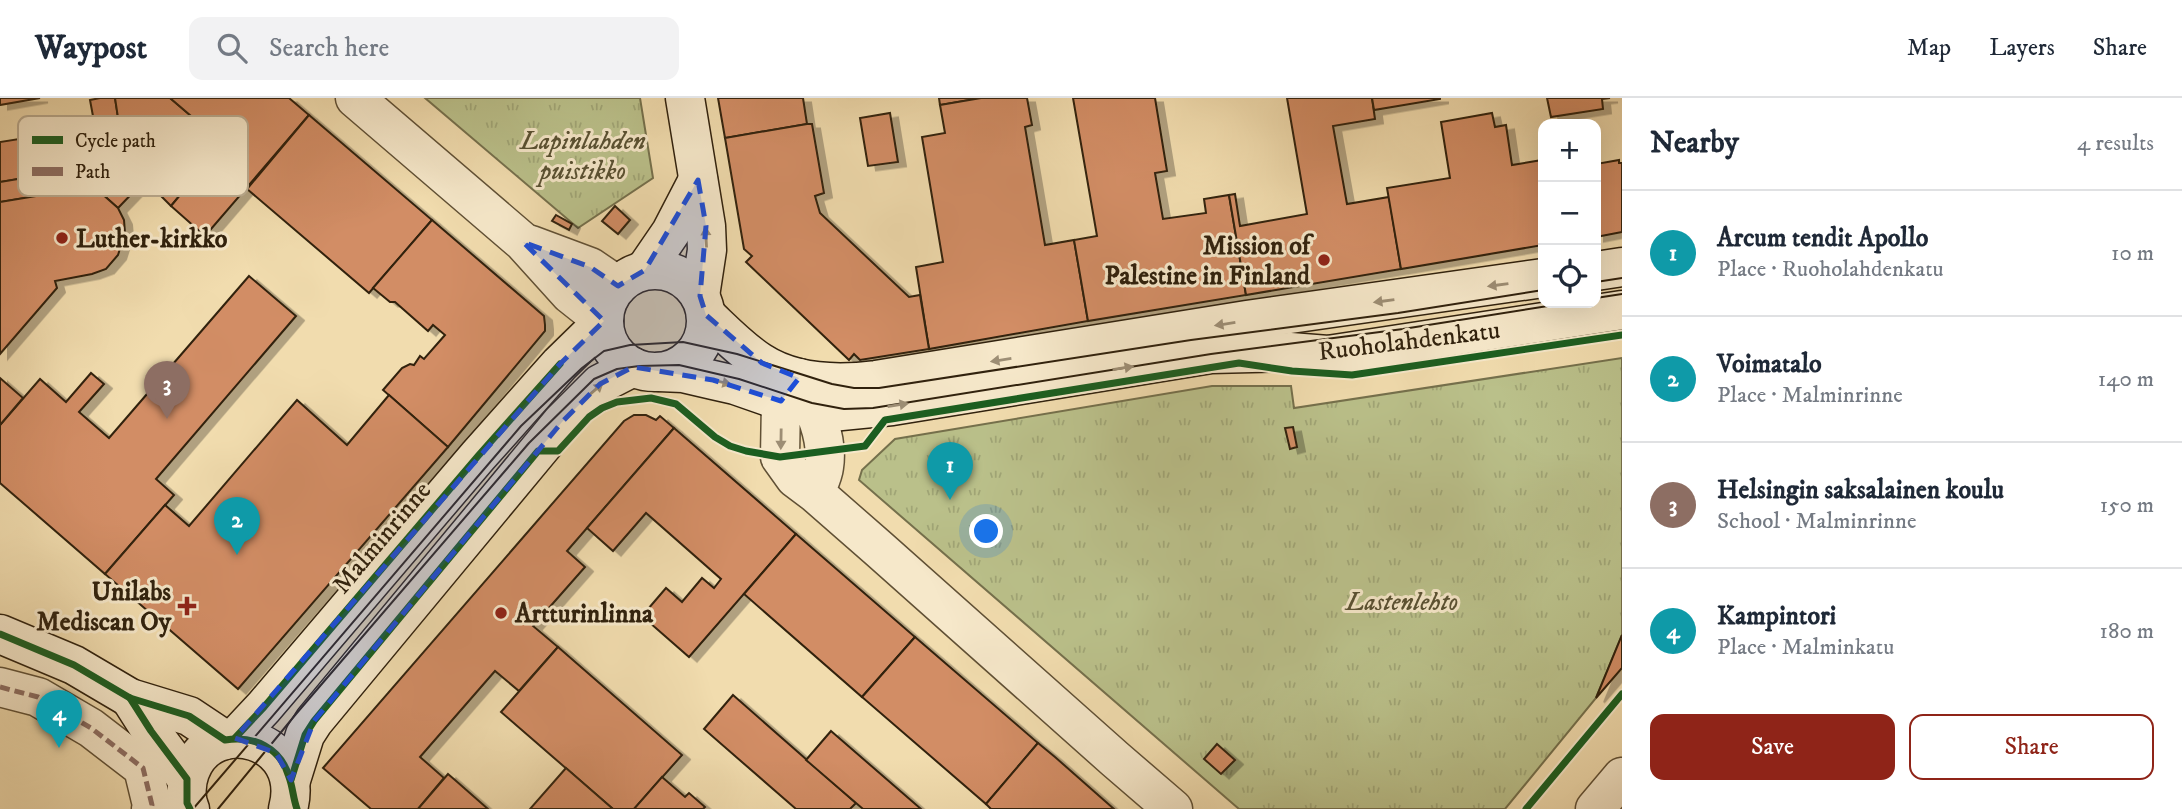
<!DOCTYPE html>
<html lang="en">
<head>
<meta charset="utf-8">
<style>
	body { margin:0; font-family:"IM FELL DW Pica",serif; background:#f2f2f3; color:#1f2937 }
	.controls { position:absolute; right:21px; top:21px; display:grid; overflow:hidden; border-radius:14px; box-shadow:0 7px 28px #0002 }
	.controls button { width:63px; height:63px; display:grid; place-items:center; padding:0; border:0; border-bottom:2px solid #e0e1e3; background:#fff; color:#1f2937; font:35px sans-serif }
	.you { position:absolute; left:987px; top:434px; width:24px; height:24px; margin:-18px; border:5px solid #fff; border-radius:50%; background:#1a73e8; box-shadow:0 0 0 10px #1a73e833 }
	.badge { display:grid; place-items:center; width:46px; height:46px; border-radius:50%; background:#8f2418; color:#fff; font-size:23px; font-weight:700 }
	.pin { position:absolute; translate:-50% -58px; filter:drop-shadow(0 2px 4px #0008) }
	.pin::after { content:''; position:absolute; top:37px; width:24px; height:21px; background:inherit; clip-path:polygon(0 0,100% 0,50% 100%) }
	.list { margin:0; padding:0; list-style:none }
	h2 { display:flex; justify-content:space-between; align-items:center; height:91px; margin:0; padding:0 28px; font-size:30px }
	h2 small { font-size:23px; font-weight:400; color:#747a83 }
	.list li { display:grid; grid-template-columns:46px 1fr auto; gap:21px; align-items:center; box-sizing:border-box; height:126px; padding:0 28px; border-top:2px solid #e0e1e3 }
	.list b { display:block; font-size:26px; white-space:nowrap }
	.list p { margin:0; font-size:23px; white-space:nowrap; color:#747a83 }
	.list em { font-size:23px; font-style:normal; color:#747a83 }
	.actions { display:flex; gap:14px; padding:21px 28px }
	.actions a { flex:1; padding:16px 0; border:2px solid #8f2418; border-radius:14px; text-align:center; font-size:24px; color:#8f2418 }
	.actions .main { background:#8f2418; color:#fff }
	.icon { flex:none; width:38px; height:38px; fill:none; stroke:currentColor; stroke-width:2; stroke-linecap:round; stroke-linejoin:round }
	.map { position:relative; flex:none; width:1622px; height:711px; overflow:hidden }
	header { display:flex; align-items:center; gap:42px; box-sizing:border-box; height:98px; padding:0 35px; background:#fff; border-bottom:2px solid #e0e1e3 }
	header strong { font-size:33px }
	nav { display:flex; gap:38px; margin-inline-start:auto; font-size:24px }
	.search { width:490px; height:63px; background:#f2f2f3; display:flex; align-items:center; gap:18px; box-sizing:border-box; padding:0 24px; border-radius:14px; color:#747a83; font-size:26px }
	main { display:flex }
	aside { flex:1; background:#fff }
	.map>svg:first-child { display:block }
	.park { fill:url(#park-tufts); stroke:#75704c; stroke-width:2 }
	.building { fill:#d28d65; stroke:#30210d; stroke-width:2; filter:url(#shadow) }
	.lines { fill:none; stroke-linecap:round; stroke-linejoin:round }
	.street-casing { stroke:#605035; stroke-width:41 }
	.secondary-casing { stroke:#30210d; stroke-width:41 }
	.street { stroke:#f6e8ca; stroke-width:38 }
	.secondary { stroke:#f6e8ca; stroke-width:38 }
	.tram { stroke:#30210d; stroke-width:2 }
	.quiet { stroke:#8d6e63; stroke-width:5; stroke-dasharray:10 5; stroke-linecap:butt }
	.cycleway-casing { stroke:#f6e8ca; stroke-width:11 }
	.cycleway { stroke:#1b5e20; stroke-width:7 }
	.oneway { fill:#9d8e75 }
	.marked { fill:#1d4ed8; fill-opacity:0.2; stroke:#1d4ed8; stroke-width:5; stroke-dasharray:14 9; stroke-linejoin:round }
	.poi-dot { fill:#8f2418; stroke:#f6e8ca; stroke-width:2.5 }
	.labels { text-anchor:middle; stroke-width:6; stroke-linejoin:round; paint-order:stroke }
	.park-label { font-size:26px; font-style:italic; fill:#595132; stroke:#f6e8ca }
	.poi-label { font-size:26px; font-weight:bold; fill:#30210d; stroke:#f6e8ca; text-anchor:start }
	.street-label { font-size:26px; fill:#30210d; stroke:#f6e8ca }
	.key { fill:#f6e8ca; stroke:#bbac91; stroke-width:2 }
	.key-label { font-size:19px; fill:#30210d }
</style>
</head>
<body>
<header>
<strong>Waypost</strong>
<div class="search"><svg class="icon" aria-label="search" viewBox="0 0 24 24"><circle cx="10" cy="10" r="6"/><path d="M15 15l6 6"/></svg>Search here</div>
<nav><a>Map</a><a>Layers</a><a>Share</a></nav>
</header>
<main>
<div class="map">
<svg width="1622" height="711" viewBox="0 0 1622 711">
	<defs>
		<pattern id="park-tufts" width="24" height="20" patternUnits="userSpaceOnUse" patternTransform="scale(1.75)"><rect width="24" height="20" fill="#bac08a"/><path d="M3 7l-1-3M5 7V3M7 7l1-3M15 17l-1-3M17 17v-4M19 17l1-3" fill="none" stroke="#a0a576"/></pattern>
		<filter id="shadow"><feDropShadow dx="8" dy="4.5" stdDeviation="0" flood-color="#0004"/></filter>
	</defs>
	<rect width="100%" height="100%" fill="#f1dcae"/>
	<filter id="stains"><feTurbulence type="fractalNoise" baseFrequency=".00286" numOctaves="4"/><feColorMatrix values="0 0 0 0 .2 0 0 0 0 .09 0 0 0 0 .02 0 0 0 .5 -.17"/></filter>
	<radialGradient id="worn" r=".72"><stop offset=".6" stop-color="#630" stop-opacity="0"/><stop offset="1" stop-color="#630" stop-opacity=".3"/></radialGradient>
	<g class="park">
		<path d="M425,0H640L653,80L578,130Z"/>
		<path d="M1622,260V537L1596,600L1505,711H1239L859,382L862,372L895,341L1212,288H1291L1294,310Z"/>
	</g>
	<g class="building">
		<path d="M0,0H40L0,7Z"/>
		<path d="M100,0H115L125,63L0,84V44L95,29L90,2Z"/>
		<path d="M115,0H170L218,41L222,58L196,89L190,85L171,108L145,82L163,64L165,60L163,51L156,48L123,53Z"/>
		<path d="M170,0H289L309,17L205,138L171,108L190,85L196,89L222,58L218,41Z"/>
		<path d="M718,0H803L807,26L725,40Z"/>
		<path d="M939,0H981L940,7Z"/>
		<path d="M981,0H1027L1032,27L1025,29L1045,147L1074,142L1088,223L929,251L916,169L943,164L922,39L945,35L940,7Z"/>
		<path d="M1073,0H1155L1167,73L1155,75L1163,121L1206,115L1204,101L1229,97L1246,197L1088,223L1074,142L1097,138Z"/>
		<path d="M1287,0H1372L1375,21L1333,28L1347,106L1389,99L1401,171L1246,197L1229,97L1235,96L1240,128L1307,116Z"/>
		<path d="M1372,0H1440V1L1374,12Z"/>
		<path d="M1547,0H1610L1602,1L1603,11L1551,19Z"/>
		<path d="M890,15L898,64L868,68L860,20Z"/>
		<path d="M1492,15L1495,29L1506,27L1512,67L1542,62L1543,147L1401,171L1387,90L1450,80L1441,24Z"/>
		<path d="M309,17L432,122L369,195L247,91Z"/>
		<path d="M807,26H812L824,95L815,98L820,115L909,199L920,197L929,251L860,262L854,256L849,262L746,164L752,158L744,151L725,40Z"/>
		<path d="M1619,62V65H1622V134L1596,139V66Z"/>
		<path d="M125,63L145,82L118,110L101,95L78,91L0,104V84Z"/>
		<path d="M78,91L101,95L118,110L124,122L125,135L118,157L106,171L92,176L55,183L57,190L0,256V104Z"/>
		<path d="M615,108L630,122L618,136L602,123Z"/>
		<path d="M556,117L572,126L569,132L552,123Z"/>
		<path d="M432,122L544,218L545,227V233L448,349L383,292L402,270L410,266L414,267L420,258L424,261L445,237L433,227L428,233L395,204H390L373,190Z"/>
		<path d="M249,178L296,218L156,381L174,397L105,476L0,385V327L40,281L66,304L91,275L104,286L79,314L109,340Z"/>
		<path d="M0,280L23,300L0,327Z"/>
		<path d="M389,297L448,349L238,591L105,476L165,407L189,428L297,302L347,347Z"/>
		<path d="M634,317H646L656,322L660,318L674,330L567,453L585,469L533,528L558,549L519,593L495,573L420,659L444,680L418,711H371L323,670L624,323Z"/>
		<path d="M1293,329L1297,349L1290,351L1285,330Z"/>
		<path d="M674,330L796,436L689,559L642,518L666,490L682,504L702,480L714,490L721,481L646,415L613,453L587,430Z"/>
		<path d="M796,436L915,539L862,599L744,496Z"/>
		<path d="M1622,537V570L1596,600Z"/>
		<path d="M915,539L1038,645L986,706L862,599Z"/>
		<path d="M558,549L682,657L634,711H613L501,614Z"/>
		<path d="M733,597L856,705L850,711H796L704,631Z"/>
		<path d="M831,633L921,711H863L856,705L806,662Z"/>
		<path d="M1038,645L1055,659L1114,711H991L986,706Z"/>
		<path d="M1217,646L1235,662L1221,676L1204,661Z"/>
		<path d="M566,670L613,711H530Z"/>
		<path d="M448,676L455,682L488,711H418Z"/>
		<path d="M662,679L685,699L689,695L705,709L703,711H634Z"/>
	</g>
	<g class="lines">
		<defs>
			<g id="street">
				<path d="M355,0L523,144L570,196L604,223"/>
				<path d="M531,147L590,169L618,188"/>
				<path d="M815,395C818,387 823,378 824,369C829,338 812,306 799,280L784,296L781,303L780,359L795,380L815,395L879,451L1115,661L1173,711"/>
				<path d="M0,589L38,599L91,630L143,670L152,707L151,711"/>
				<path d="M1595,711L1622,679"/>
			</g>
			<g id="secondary">
				<path d="M685,0L706,128L707,152L700,198"/>
				<path d="M645,172L671,134L698,82"/>
				<circle cx="655" cy="223" r="51"/>
				<path d="M1596,173L1622,169"/>
				<path d="M706,217C723,233 740,251 760,264C794,286 837,287 876,282L1247,222L1543,180"/>
				<path d="M659,274L683,275L713,282L735,287L781,303L831,314L892,308L1211,256L1290,254L1328,257L1622,212"/>
				<path d="M0,536L74,567L130,600L189,618L225,642"/>
				<path d="M130,600L151,633L187,681"/>
				<path d="M235,640L264,609L478,358L560,266L604,223"/>
				<path d="M291,682L305,637L314,623L562,324L600,286L633,269"/>
				<path d="M190,711C185,700 186,685 190,674C212,614 307,640 288,711"/>
			</g>
		</defs>
		<use href="#street" class="street-casing"/>
		<use href="#secondary" class="secondary-casing"/>
		<use href="#street" class="street"/>
		<use href="#secondary" class="secondary"/>
		<g class="tram">
			<path d="M1596,184L1622,180"/>
			<path d="M1596,200L1622,196"/>
			<path d="M193,711L521,328L582,270L604,253L630,247L683,244L737,256L832,286L854,290H879L1191,242L1398,215L1543,192"/>
			<path d="M218,711L296,616L529,345L594,281L617,271L639,268L679,267L739,281L812,305L844,311L873,310L1211,256L1403,231L1567,205"/>
		</g>
		<path class="quiet" d="M0,589L38,599L91,630L143,670L152,707L151,711"/>
		<defs>
			<g id="cycleway">
				<path d="M0,536L74,567L130,600L189,618L225,642C254,637 281,650 289,679C293,690 293,700 297,711"/>
				<path d="M130,600L151,633L187,681V705L190,711"/>
				<path d="M235,640L264,609L478,358L560,266"/>
				<path d="M291,682L305,637L314,623L538,353H558L589,319L602,310L617,304L651,300L676,306L715,339L730,348L746,353L780,359L865,348L885,322L1239,265L1292,273L1352,277L1622,237"/>
				<path d="M1526,711L1622,596"/>
			</g>
		</defs>
		<use href="#cycleway" class="cycleway-casing"/>
		<use href="#cycleway" class="cycleway"/>
	</g>
	<defs><path id="oneway-solid" d="M-6-.8H1V-3.2L6.5 0L1 3.2V.8H-6Z" transform="scale(1.75)"/></defs>
	<g class="oneway">
		<use href="#oneway-solid" transform="translate(706 139) rotate(-93)"/>
		<use href="#oneway-solid" transform="translate(1498 187) rotate(172)"/>
		<use href="#oneway-solid" transform="translate(1384 203) rotate(172)"/>
		<use href="#oneway-solid" transform="translate(1225 226) rotate(171)"/>
		<use href="#oneway-solid" transform="translate(1001 262) rotate(171)"/>
		<use href="#oneway-solid" transform="translate(1123 270) rotate(-9)"/>
		<use href="#oneway-solid" transform="translate(721 284) rotate(13)"/>
		<use href="#oneway-solid" transform="translate(595 292) rotate(-41)"/>
		<use href="#oneway-solid" transform="translate(898 307) rotate(-9)"/>
		<use href="#oneway-solid" transform="translate(781 341) rotate(91)"/>
	</g>
	<path class="marked" d="M698,82L706,128L700,198L706,217L762,265L799,280L781,303L713,282L633,269L600,286L562,324L314,623L291,682L276,655L235,640L560,266L604,223L523,144L590,169L618,188L645,172Z"/>
	<g class="poi-dot">
		<circle cx="62" cy="140" r="7"/>
		<circle cx="1324" cy="162" r="7"/>
		<path d="M183.5 497.5h7v7h7v7h-7v7h-7v-7h-7v-7h7z"/>
		<circle cx="501" cy="515" r="7"/>
	</g>
	<g class="labels">
		<g class="park-label">
			<text x="583" y="51">Lapinlahden<tspan x="583" dy="30">puistikko</tspan></text>
			<text x="1402" y="512">Lastenlehto</text>
		</g>
		<g class="poi-label">
			<text x="76" y="149">Luther-kirkko</text>
			<text x="1310" y="156" text-anchor="end">Mission of<tspan x="1310" dy="30">Palestine in Finland</tspan></text>
			<text x="171" y="502" text-anchor="end">Unilabs<tspan x="171" dy="30">Mediscan Oy</tspan></text>
			<text x="515" y="524">Artturinlinna</text>
		</g>
		<g class="street-label">
			<text transform="translate(1409 242) rotate(-7)" y="9">Ruoholahdenkatu</text>
			<text transform="translate(381 439) rotate(-50)" y="9">Malminrinne</text>
		</g>
	</g>
	<rect x="18" y="18" width="230" height="80" rx="10" class="key"/>
	<rect x="32" y="38" width="31" height="8" fill="#1b5e20"/>
	<rect x="32" y="69" width="31" height="9" fill="#8d6e63"/>
	<g class="key-label">
		<text x="75" y="49">Cycle path</text>
		<text x="75" y="80">Path</text>
	</g>
	<rect width="100%" height="100%" filter="url(#stains)"/>
	<rect width="100%" height="100%" fill="url(#worn)"/>
</svg>
<div class="controls">
<button>+</button>
<button>−</button>
<button><svg class="icon" aria-label="locate" viewBox="0 0 24 24"><circle cx="12" cy="12" r="6"/><path d="M12 2v4M12 18v4M2 12h4M18 12h4"/></svg></button>
</div>
<div class="you"></div>
<div class="pin badge" style="left:950px;top:402px;background:#0f9aa8">1</div>
<div class="pin badge" style="left:237px;top:457px;background:#0f9aa8">2</div>
<div class="pin badge" style="left:167px;top:321px;background:#8d6e63">3</div>
<div class="pin badge" style="left:59px;top:650px;background:#0f9aa8">4</div>
</div>
<aside>
<h2>Nearby<small>4 results</small></h2>
<ul class="list">
<li><span class="badge" style="background:#0f9aa8">1</span><div><b>Arcum tendit Apollo</b><p>Place · Ruoholahdenkatu</p></div><em>10 m</em></li>
<li><span class="badge" style="background:#0f9aa8">2</span><div><b>Voimatalo</b><p>Place · Malminrinne</p></div><em>140 m</em></li>
<li><span class="badge" style="background:#8d6e63">3</span><div><b>Helsingin saksalainen koulu</b><p>School · Malminrinne</p></div><em>150 m</em></li>
<li><span class="badge" style="background:#0f9aa8">4</span><div><b>Kampintori</b><p>Place · Malminkatu</p></div><em>180 m</em></li>
</ul>
<div class="actions"><a class="main">Save</a><a>Share</a></div>
</aside>
</main>
</body>
</html>
